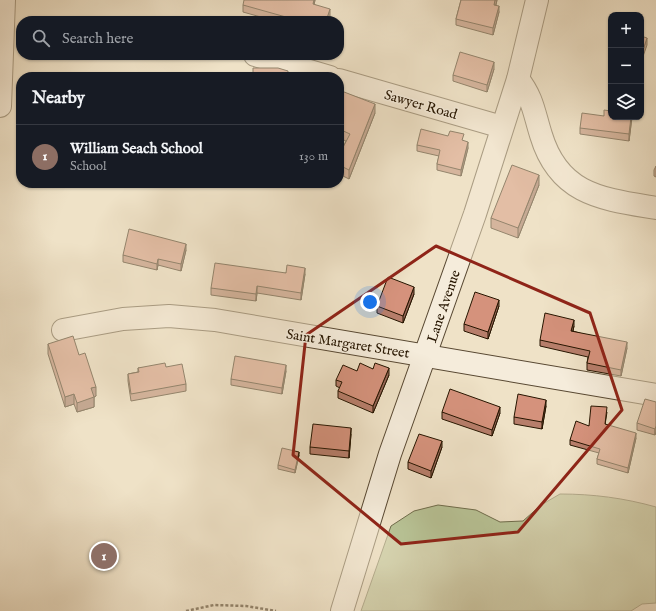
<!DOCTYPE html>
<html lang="en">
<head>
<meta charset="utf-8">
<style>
	body { margin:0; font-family:"IM FELL English",serif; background:#242831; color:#f1f3f6 }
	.controls { position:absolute; right:12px; top:12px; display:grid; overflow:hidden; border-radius:8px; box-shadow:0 1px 3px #0004 }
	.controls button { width:36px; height:36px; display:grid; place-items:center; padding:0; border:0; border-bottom:1px solid #363941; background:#171b24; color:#f1f3f6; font:20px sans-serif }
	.you { position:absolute; left:370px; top:302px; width:14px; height:14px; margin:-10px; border:3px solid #fff; border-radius:50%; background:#1a73e8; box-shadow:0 0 0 6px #1a73e833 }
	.badge { display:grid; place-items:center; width:26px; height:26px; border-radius:50%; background:#db2777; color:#fff; font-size:13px; font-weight:700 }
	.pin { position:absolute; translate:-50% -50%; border:2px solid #fff; box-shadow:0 1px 4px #0006 }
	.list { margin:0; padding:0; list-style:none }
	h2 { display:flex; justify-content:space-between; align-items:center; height:52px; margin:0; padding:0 16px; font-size:17px }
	h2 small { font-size:13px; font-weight:400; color:#9ea1a6 }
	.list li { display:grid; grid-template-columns:26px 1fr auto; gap:12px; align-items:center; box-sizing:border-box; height:64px; padding:0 16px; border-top:1px solid #363941 }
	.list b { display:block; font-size:15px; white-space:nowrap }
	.list p { margin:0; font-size:13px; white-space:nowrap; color:#9ea1a6 }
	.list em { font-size:13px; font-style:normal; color:#9ea1a6 }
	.icon { flex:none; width:22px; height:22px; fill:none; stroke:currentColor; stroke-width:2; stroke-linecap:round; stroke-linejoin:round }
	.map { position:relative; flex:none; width:656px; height:611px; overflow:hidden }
	.search { position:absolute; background:#171b24; box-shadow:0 1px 3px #0004; left:16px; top:16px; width:328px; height:44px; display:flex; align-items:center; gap:10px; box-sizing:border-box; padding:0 14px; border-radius:16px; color:#9ea1a6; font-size:15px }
	.panel { position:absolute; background:#171b24; box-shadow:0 1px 3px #0004; left:16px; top:72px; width:328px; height:116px; border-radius:16px }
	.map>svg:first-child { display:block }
	.green { fill:#b8c396; stroke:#6f6c4b }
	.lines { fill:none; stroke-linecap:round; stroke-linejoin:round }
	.minor-casing { stroke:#584832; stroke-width:24 }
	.path { stroke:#261500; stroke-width:2.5; stroke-dasharray:3 2; stroke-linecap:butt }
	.minor { stroke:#f5ecdb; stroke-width:22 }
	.wall { fill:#b77e6b; stroke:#261500 }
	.shaded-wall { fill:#956657; stroke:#261500 }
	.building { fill:#d5927c; stroke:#261500 }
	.marked { fill:none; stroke:#8f2418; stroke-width:3; stroke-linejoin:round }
	.labels { text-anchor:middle; stroke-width:3; stroke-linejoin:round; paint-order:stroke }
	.street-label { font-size:14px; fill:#261500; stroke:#f5ecdb }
</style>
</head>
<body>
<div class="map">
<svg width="656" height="611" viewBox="0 0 656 611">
	<rect width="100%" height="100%" fill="#efe2c7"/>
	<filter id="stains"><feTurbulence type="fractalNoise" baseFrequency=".005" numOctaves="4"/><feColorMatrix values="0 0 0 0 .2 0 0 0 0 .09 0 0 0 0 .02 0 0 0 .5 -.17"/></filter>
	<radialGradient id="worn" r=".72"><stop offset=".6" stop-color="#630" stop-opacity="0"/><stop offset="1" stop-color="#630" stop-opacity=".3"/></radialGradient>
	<path class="green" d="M560,494C593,494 624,498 656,507V603L642,604L631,611H361L391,526L414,511L438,505L476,510L500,522L523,521L541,505Z"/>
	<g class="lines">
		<defs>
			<g id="minor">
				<path d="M255,55L330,77"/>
				<path d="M518,79C533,98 534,113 541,135C559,195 602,199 656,208"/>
				<path d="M339,80L502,127"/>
				<path d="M0,106L4,0"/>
				<path d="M63,330L123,319L169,316L215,320L656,395"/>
				<path d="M342,611L390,454L475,214L518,79L537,0"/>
			</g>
		</defs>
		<use href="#minor" class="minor-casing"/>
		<path class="path" d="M186,611L214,605L246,606L276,611"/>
		<use href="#minor" class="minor"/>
	</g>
	<g class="wall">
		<path d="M315,0L314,4L330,16L329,21H275L243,12V5Z"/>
		<path d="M461,0H497L496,5L499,12L493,35L456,25V19Z"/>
		<path d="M494,69L487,92L453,81V75Z"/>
		<path d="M339,90L375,113L349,179L339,174V155L346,141L339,138Z"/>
		<path d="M604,116L611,117H632L629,141L580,134V128Z"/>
		<path d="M464,141L468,148L461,176L437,170V164L439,156L417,151V145Z"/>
		<path d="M656,166V177L654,176V170Z"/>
		<path d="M539,185L518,238L491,228V218Z"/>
		<path d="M186,250L181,271L158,265L157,270L123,262V255Z"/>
		<path d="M286,273L305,274L301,300L257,293L256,301L211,295V288Z"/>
		<path d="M414,294L403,323L377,313V306Z"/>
		<path d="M499,306L488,339L464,331V324Z"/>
		<path d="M574,326L573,331L627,348L621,376L587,370V363L588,357L540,346V340Z"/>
		<path d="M48,344L79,355L96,396L94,397V407L77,412L74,404L65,407L48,354Z"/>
		<path d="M166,367L186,384V391L131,401L128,381V374L138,372V368Z"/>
		<path d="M373,369L389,375L373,413L338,398V391L340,388L336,386V380L357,371Z"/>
		<path d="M286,371L282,394L231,385V379Z"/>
		<path d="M656,402L655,435L637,430V423Z"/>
		<path d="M546,406L542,429L514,424V417Z"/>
		<path d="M442,412L500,413L492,436L442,419Z"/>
		<path d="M607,412L605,425L636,438L628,473L597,464V459L599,453L570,445V440Z"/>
		<path d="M351,434L349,458L310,454V447Z"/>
		<path d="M442,447L431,478L408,469V462Z"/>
		<path d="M299,455L295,473L278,469V465Z"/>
	</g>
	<g class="shaded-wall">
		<path d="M314,0H315L313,10V4Z"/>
		<path d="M495,0H497L494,11V5Z"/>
		<path d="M499,6V12L493,35V28Z"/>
		<path d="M330,9V16L329,21H326Z"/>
		<path d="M647,38V45L641,62V56Z"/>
		<path d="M494,62V69L487,92V85Z"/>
		<path d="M375,104V113L349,179V170Z"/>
		<path d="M631,117H632L629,141V134Z"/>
		<path d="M468,142V148L461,176V170Z"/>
		<path d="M539,175V185L518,238V228Z"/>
		<path d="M186,244V250L181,271V264Z"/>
		<path d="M158,259V265L157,270V264Z"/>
		<path d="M305,268V274L301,300V293Z"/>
		<path d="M257,286V293L256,301V294Z"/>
		<path d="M414,287V294L403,323V316Z"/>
		<path d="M499,300V306L488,339V332Z"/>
		<path d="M574,320V326L571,338V331Z"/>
		<path d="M627,342V348L621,376V370Z"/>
		<path d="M286,365V371L282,394V388Z"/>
		<path d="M389,368V375L373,413V406Z"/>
		<path d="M96,387V396L94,397V407L77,412V403L91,388Z"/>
		<path d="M74,394V404L65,407V397Z"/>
		<path d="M546,400V406L542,429V422Z"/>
		<path d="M500,407V413L492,436V430Z"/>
		<path d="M656,426V432L655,435V429Z"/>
		<path d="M351,428V434L349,458V451Z"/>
		<path d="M636,433V438L628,473V468Z"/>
		<path d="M442,441V447L431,478V471Z"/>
		<path d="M299,452V455L295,473V470Z"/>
	</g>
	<g class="building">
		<path d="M244,0H314L313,4L330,9L326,21H292L293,19L243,5Z"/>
		<path d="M461,0H495L494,5L499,6L493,28L456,19Z"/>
		<path d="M641,36L647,38L641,56Z"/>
		<path d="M460,52L494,62L487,85L453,75Z"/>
		<path d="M253,68H278L288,71V77H253Z"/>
		<path d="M339,90L375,104L349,170L339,165V155L350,134L339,129L341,123L339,122Z"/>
		<path d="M604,110L611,111V117H631L629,134L580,128L582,113L604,116Z"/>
		<path d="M421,129L448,136L450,131L464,134L462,140L468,142L461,170L437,164L440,150L417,145Z"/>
		<path d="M512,165L539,175L518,228L491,218Z"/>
		<path d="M129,229L186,244L181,264L158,259L157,264L123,255Z"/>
		<path d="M215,263L286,273L287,265L305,268L301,293L257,286L256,294L211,288Z"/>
		<path d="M388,277L414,287L403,316L377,306Z"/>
		<path d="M475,292L499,300L488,332L464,324Z"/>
		<path d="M545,313L574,320L571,331L627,342L621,370L587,363L590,351L540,340Z"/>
		<path d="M73,336L79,355L85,353L96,387L91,388L94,397L77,403L74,394L65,397L48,344Z"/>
		<path d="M235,356L286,365L282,388L231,379Z"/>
		<path d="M165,363L166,367L182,364L186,384L131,394L128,374L139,372L138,368Z"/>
		<path d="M360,363L373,369L375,363L389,368L373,406L338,391L342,382L336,380L343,365L357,371Z"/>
		<path d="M450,389L500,407L492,430L442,412Z"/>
		<path d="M518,394L546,400L542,422L514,417Z"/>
		<path d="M645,399L656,402V426L655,429L637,423Z"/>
		<path d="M591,406L607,407L605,424L636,433L628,468L597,459L600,449L570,440L576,421L589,426Z"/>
		<path d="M313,424L351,428L349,451L310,447Z"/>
		<path d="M419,434L442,441L431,471L408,462Z"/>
		<path d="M282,448L299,452L295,470L278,465Z"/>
	</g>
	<path d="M0 0H656V611H0ZM436,246L590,313L622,410L518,532L401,544L293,455L306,335Z" fill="#efe2c7" fill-opacity=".55" fill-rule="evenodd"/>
	<path class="marked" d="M436,246L590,313L622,410L518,532L401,544L293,455L306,335Z"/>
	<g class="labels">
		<g class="street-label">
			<text transform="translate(421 104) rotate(16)" y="5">Sawyer Road</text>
			<text transform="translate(443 306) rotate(-71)" y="5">Lane Avenue</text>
			<text transform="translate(348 343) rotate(9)" y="5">Saint Margaret Street</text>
		</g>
	</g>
	<rect width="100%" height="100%" filter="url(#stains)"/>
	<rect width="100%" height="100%" fill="url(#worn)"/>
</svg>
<div class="controls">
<button>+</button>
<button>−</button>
<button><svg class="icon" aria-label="layers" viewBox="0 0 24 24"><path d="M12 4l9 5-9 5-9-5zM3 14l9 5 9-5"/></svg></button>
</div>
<div class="you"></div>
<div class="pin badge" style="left:104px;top:556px;background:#8d6e63">1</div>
<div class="search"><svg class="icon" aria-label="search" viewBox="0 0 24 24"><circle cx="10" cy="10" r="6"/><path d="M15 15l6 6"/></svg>Search here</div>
<section class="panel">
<h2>Nearby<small></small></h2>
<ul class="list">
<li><span class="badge" style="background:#8d6e63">1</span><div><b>William Seach School</b><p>School</p></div><em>130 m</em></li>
</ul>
</section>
</div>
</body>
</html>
